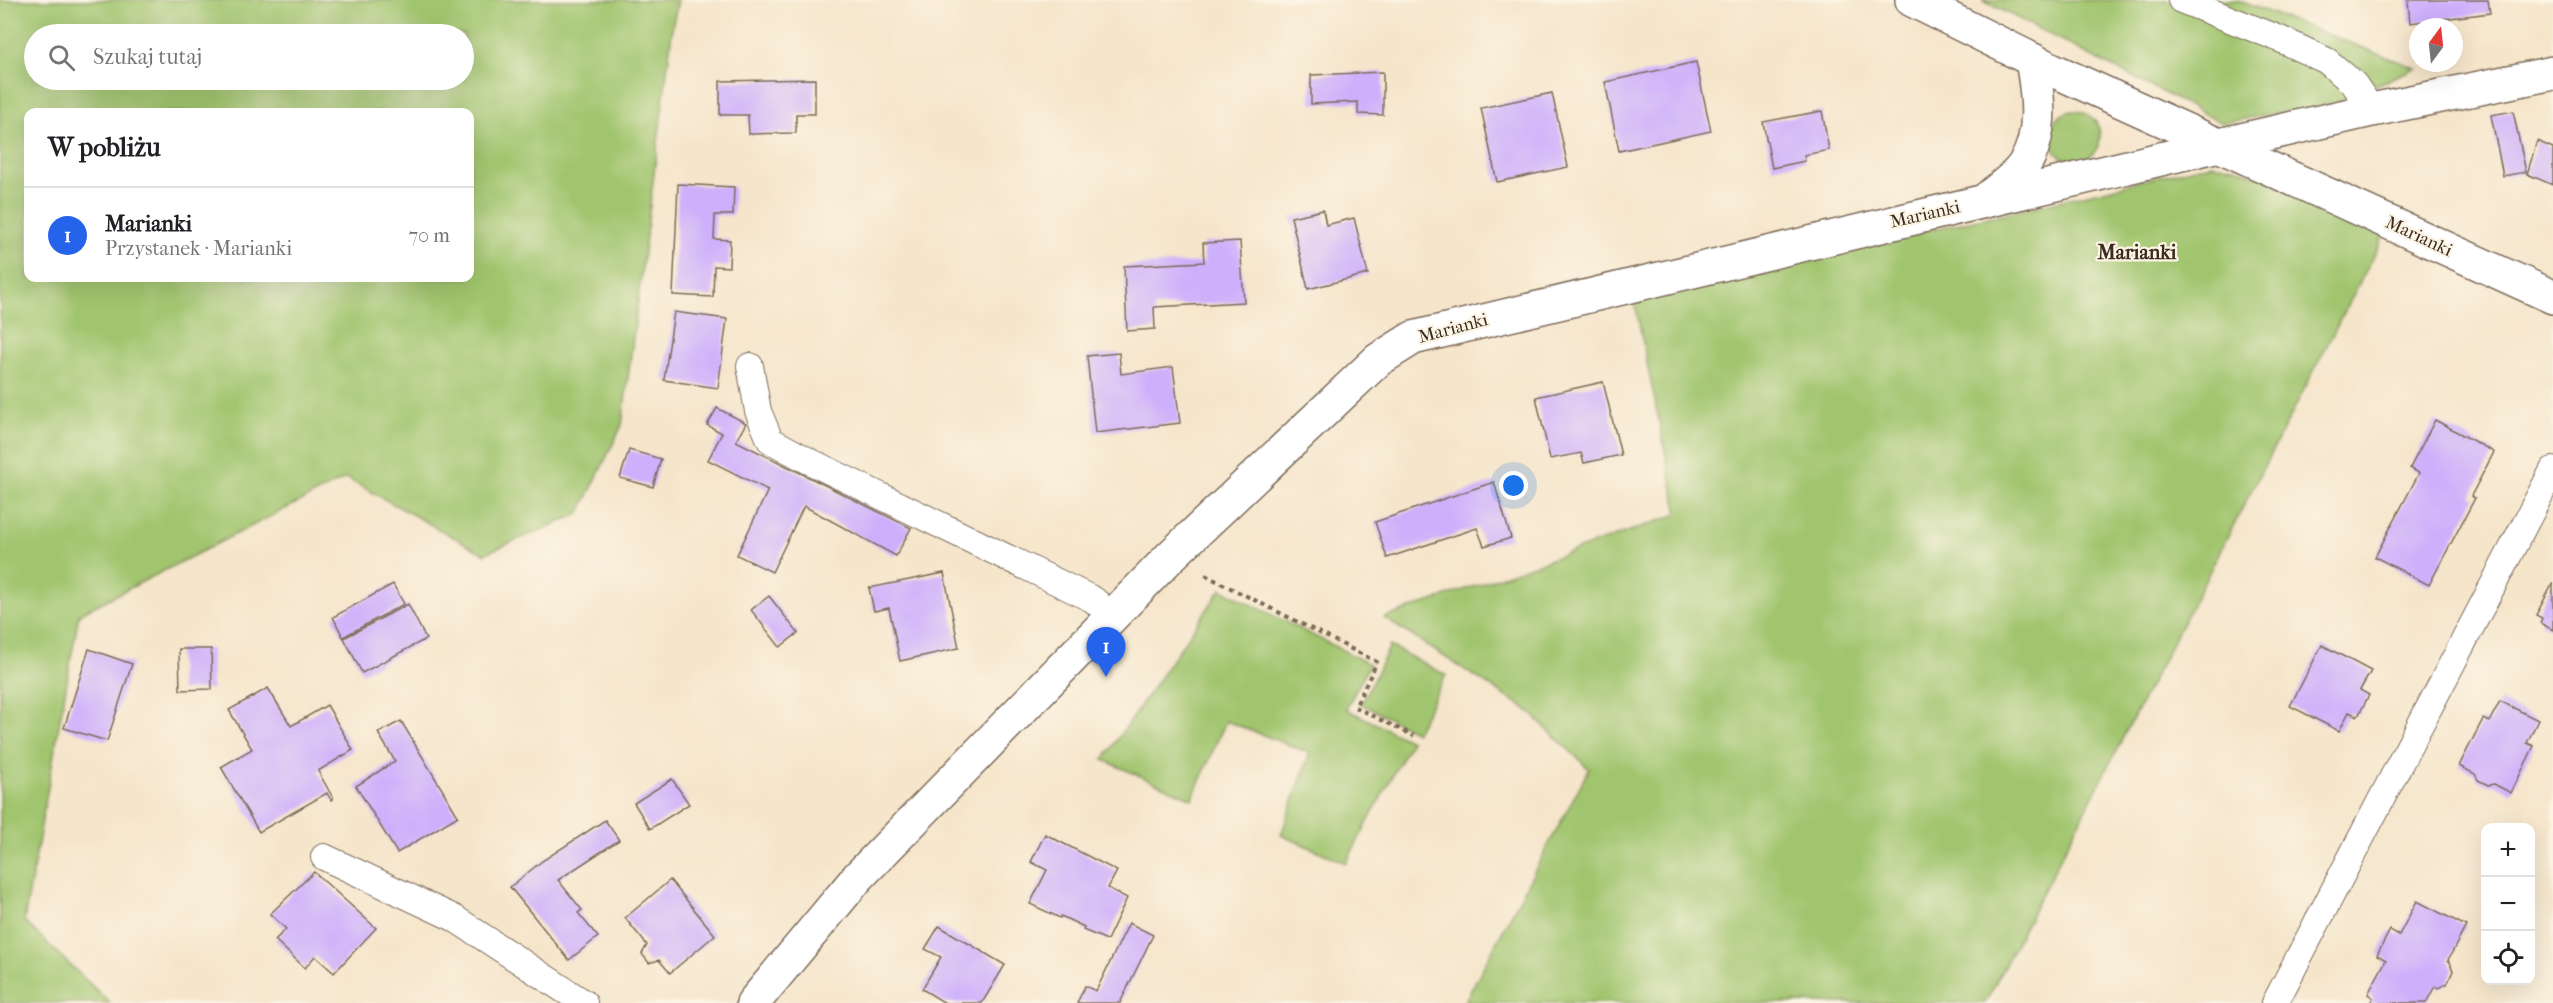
<!DOCTYPE html>
<html lang="pl">
<head>
<meta charset="utf-8">
<style>
	body { margin:0; font-family:"IM FELL French Canon",serif; background:#f6f6f6; color:#202124 }
	.controls { position:absolute; right:18px; bottom:18px; display:grid; overflow:hidden; border-radius:12px; box-shadow:0 6px 24px #0002 }
	.controls button { width:54px; height:54px; display:grid; place-items:center; padding:0; border:0; border-bottom:2px solid #e0e0e0; background:#fff; color:#202124; font:30px sans-serif }
	.compass { position:absolute; left:2409px; top:18px; width:54px; height:54px; border-radius:50%; background:#fff; box-shadow:0 6px 24px #0002; rotate:15deg }
	.you { position:absolute; left:1514px; top:486px; width:21px; height:21px; margin:-15px; border:4px solid #fff; border-radius:50%; background:#1a73e8; box-shadow:0 0 0 9px #1a73e833 }
	.badge { display:grid; place-items:center; width:39px; height:39px; border-radius:50%; background:#2563eb; color:#fff; font-size:20px; font-weight:700 }
	.pin { position:absolute; translate:-50% -50px; filter:drop-shadow(0 2px 3px #0008) }
	.pin::after { content:''; position:absolute; top:32px; width:21px; height:18px; background:inherit; clip-path:polygon(0 0,100% 0,50% 100%) }
	.list { margin:0; padding:0; list-style:none }
	h2 { display:flex; justify-content:space-between; align-items:center; height:78px; margin:0; padding:0 24px; font-size:26px }
	h2 small { font-size:20px; font-weight:400; color:#757577 }
	.list li { display:grid; grid-template-columns:39px 1fr auto; gap:18px; align-items:center; box-sizing:border-box; height:96px; padding:0 24px; border-top:2px solid #e0e0e0 }
	.list b { display:block; font-size:22px; white-space:nowrap }
	.list p { margin:0; font-size:20px; white-space:nowrap; color:#757577 }
	.list em { font-size:20px; font-style:normal; color:#757577 }
	.icon { flex:none; width:33px; height:33px; fill:none; stroke:currentColor; stroke-width:2; stroke-linecap:round; stroke-linejoin:round }
	.map { position:relative; flex:none; width:2553px; height:1003px; overflow:hidden }
	.search { position:absolute; background:#fff; box-shadow:0 6px 24px #0002; left:24px; top:24px; width:450px; height:66px; display:flex; align-items:center; gap:15px; box-sizing:border-box; padding:0 21px; border-radius:33px; color:#757577; font-size:22px }
	.panel { position:absolute; background:#fff; box-shadow:0 6px 24px #0002; left:24px; top:108px; width:450px; height:174px; border-radius:12px }
	.map>svg:first-child { display:block }
	.green { fill:#a1c56e; stroke:#6e7846; stroke-width:1.5; fill-rule:evenodd }
	.building { fill:#cdb0fb }
	.lines { fill:none; stroke-linecap:round; stroke-linejoin:round }
	.service-casing { stroke:#7c6b5a; stroke-width:28 }
	.minor-casing { stroke:#7c6b5a; stroke-width:36 }
	.path { stroke:#7c6b5a; stroke-width:4; stroke-dasharray:4.5 4.5; stroke-linecap:butt }
	.service { stroke:#fff; stroke-width:26 }
	.minor { stroke:#fff; stroke-width:33 }
	.labels { text-anchor:middle; stroke-width:4.5; stroke-linejoin:round; paint-order:stroke }
	.street-label { font-size:18px; fill:#3b2a1e; stroke:#fcf5e5 }
	.neighbourhood-label { font-size:20px; font-weight:bold; fill:#3b2a1e; stroke:#fcf5e5 }
</style>
</head>
<body>
<div class="map">
<svg width="2553" height="1003" viewBox="0 0 2553 1003">
	<rect width="100%" height="100%" fill="#fcf5e5"/>
	<filter id="ink" filterUnits="userSpaceOnUse"><feTurbulence type="fractalNoise" baseFrequency=".0167" numOctaves="2"/><feDisplacementMap in="SourceGraphic" scale="12" xChannelSelector="R" yChannelSelector="G"/><feConvolveMatrix kernelMatrix="1 2 1 2 8 2 1 2 1" color-interpolation-filters="sRGB"/></filter>
	<filter id="wash" filterUnits="userSpaceOnUse"><feTurbulence type="fractalNoise" baseFrequency=".008" numOctaves="4" result="noise"/><feDisplacementMap in="SourceGraphic" scale="24" xChannelSelector="R" yChannelSelector="G"/><feGaussianBlur stdDeviation="1.35" result="paint"/><feColorMatrix in="noise" values="0 0 0 0 0 0 0 0 0 0 0 0 0 0 0 0 0 1.4 0 .05"/><feComposite in="paint" operator="in"/></filter>
	<g filter="url(#wash)">
		<rect width="100%" height="100%" fill="#f5e5ca"/>
		<g class="green">
			<path d="M0,0H678L673,24L622,425L579,514L484,554L346,478L79,614L24,921L110,1003H0ZM34,34H464V80H34ZM470,112V278H28V112Z"/>
			<path d="M1982,0H2237L2416,68L2331,104L2222,123Z"/>
			<circle cx="2075" cy="136" r="25"/>
			<path d="M2211,164L2236,167L2387,230L1985,1003H1464L1589,769L1526,709L1384,618L1678,514L1633,294L2034,207Z"/>
			<path d="M1221,589L1370,664L1346,709L1411,741L1346,863L1281,835L1310,753L1226,721L1192,799L1103,760Z"/>
			<path d="M1390,646L1446,675L1416,732L1361,704Z"/>
		</g>
		<g id="blocks">
			<g class="building">
				<path d="M2408,0H2488L2490,13L2410,23Z"/>
				<path d="M1696,62L1711,131L1619,151L1605,82Z"/>
				<path d="M1383,72V115L1358,114V102L1311,104V75Z"/>
				<path d="M815,79V114H796V133L749,134L748,115H720V81Z"/>
				<path d="M1552,93L1568,167L1497,182L1481,108Z"/>
				<path d="M1822,111L1829,150L1804,155L1805,161L1772,168L1763,122Z"/>
				<path d="M2513,111L2526,172L2503,176L2491,115Z"/>
				<path d="M2537,141L2553,148V185L2527,174Z"/>
				<path d="M678,184L734,187L733,215H715L714,239L730,240L729,267L714,266L713,297L673,295Z"/>
				<path d="M1323,210L1326,225L1354,218L1368,274L1308,289L1291,217Z"/>
				<path d="M1240,241L1244,302L1154,307L1155,329L1127,331L1124,266L1204,262L1203,243Z"/>
				<path d="M674,312L727,319L718,388L664,380Z"/>
				<path d="M1119,353L1121,374L1173,367L1180,423L1095,433L1087,356Z"/>
				<path d="M1603,382L1621,455L1584,463L1581,453L1550,459L1536,397Z"/>
				<path d="M717,408L746,423L736,441L911,528L896,556L804,506L772,572L737,555L768,490L708,460L722,433L707,425Z"/>
				<path d="M2435,420L2494,452L2471,496L2475,498L2429,585L2375,557L2419,473L2410,468Z"/>
				<path d="M629,450L661,459L653,487L620,478Z"/>
				<path d="M1494,482L1511,538L1484,546L1477,528L1387,558L1375,522Z"/>
				<path d="M944,573L959,648L900,661L889,608L874,611L869,588Z"/>
				<path d="M2553,583V630L2540,623L2542,618L2536,615Z"/>
				<path d="M393,584L404,604L343,637L333,617Z"/>
				<path d="M769,596L798,633L780,647L751,610Z"/>
				<path d="M408,604L426,639L362,673L344,638Z"/>
				<path d="M2322,645L2371,671L2360,690L2369,695L2358,716L2349,712L2339,731L2290,706Z"/>
				<path d="M89,649L132,664L107,741L64,728Z"/>
				<path d="M179,649H211L212,689L180,690Z"/>
				<path d="M268,688L291,726L327,705L353,750L318,771L333,798L331,800L327,793L259,832L221,767L252,749L229,710Z"/>
				<path d="M2500,701L2538,720L2527,743L2534,746L2511,793L2494,784L2488,785L2478,780L2475,774L2459,766L2483,719L2489,722Z"/>
				<path d="M401,721L458,816L397,853L356,786L395,761L378,733Z"/>
				<path d="M672,779L689,804L650,829L634,803Z"/>
				<path d="M605,820L619,840L558,880L582,910L578,913L598,937L569,960L510,887L542,861Z"/>
				<path d="M1045,834L1117,871L1108,888L1127,898L1107,940L1083,930L1084,927L1061,916L1060,918L1030,904L1047,870L1031,862Z"/>
				<path d="M314,872L376,928L334,973L315,956L305,968L275,940L286,929L270,914Z"/>
				<path d="M670,880L715,935L670,973L659,960L649,963L642,954L647,945L625,918Z"/>
				<path d="M2417,901L2466,926L2448,960L2450,962L2453,971L2447,984L2438,988L2435,986L2426,1003H2370L2373,998L2368,994L2386,960L2377,955L2390,930L2399,935Z"/>
				<path d="M1129,923L1153,935L1120,1003H1077L1085,986L1096,991Z"/>
				<path d="M939,926L1005,965L982,1003H945L922,989L941,957L925,949Z"/>
			</g>
		</g>
	</g>
	<g filter="url(#ink)">
		<use href="#blocks" fill-opacity="0" stroke="#7c6b5a" stroke-width="1.5"/>
		<g class="lines">
			<defs>
				<g id="service">
					<path d="M2181,0L2280,39L2327,61L2354,84L2372,110"/>
					<path d="M750,366L758,411L770,440L809,461L1094,600L1112,617"/>
					<path d="M324,857L454,918L584,1003"/>
					<path d="M2275,1003L2553,470"/>
				</g>
				<g id="minor">
					<path d="M1912,0L2053,70L2553,297"/>
					<path d="M1989,197C2001,187 2015,178 2024,165C2044,134 2038,94 2032,60"/>
					<path d="M753,1003L858,877L1171,556L1378,360L1413,338L2219,145L2372,110L2553,73"/>
				</g>
			</defs>
			<use href="#service" class="service-casing"/>
			<use href="#minor" class="minor-casing"/>
			<path class="path" d="M1205,575L1377,662L1355,707L1414,736"/>
			<use href="#service" class="service"/>
			<use href="#minor" class="minor"/>
		</g>
	</g>
	<g class="labels">
		<g class="street-label">
			<text transform="translate(1925 214) rotate(-13)" y="6">Marianki</text>
			<text transform="translate(2419 236) rotate(25)" y="6">Marianki</text>
			<text transform="translate(1453 328) rotate(-15)" y="6">Marianki</text>
		</g>
		<g class="neighbourhood-label">
			<text x="2137" y="259">Marianki</text>
		</g>
	</g>
</svg>
<div class="controls">
<button>+</button>
<button>−</button>
<button><svg class="icon" aria-label="locate" viewBox="0 0 24 24"><circle cx="12" cy="12" r="6"/><path d="M12 2v4M12 18v4M2 12h4M18 12h4"/></svg></button>
</div>
<svg class="compass" viewBox="-18 -18 36 36"><path d="M0-13l5 13h-10z" fill="#e53935"/><path d="M0 13l5-13h-10z" fill="#757577"/></svg>
<div class="you"></div>
<div class="pin badge" style="left:1106px;top:677px">1</div>
<div class="search"><svg class="icon" aria-label="search" viewBox="0 0 24 24"><circle cx="10" cy="10" r="6"/><path d="M15 15l6 6"/></svg>Szukaj tutaj</div>
<section class="panel">
<h2>W pobliżu<small></small></h2>
<ul class="list">
<li><span class="badge">1</span><div><b>Marianki</b><p>Przystanek · Marianki</p></div><em>70 m</em></li>
</ul>
</section>
</div>
</body>
</html>
